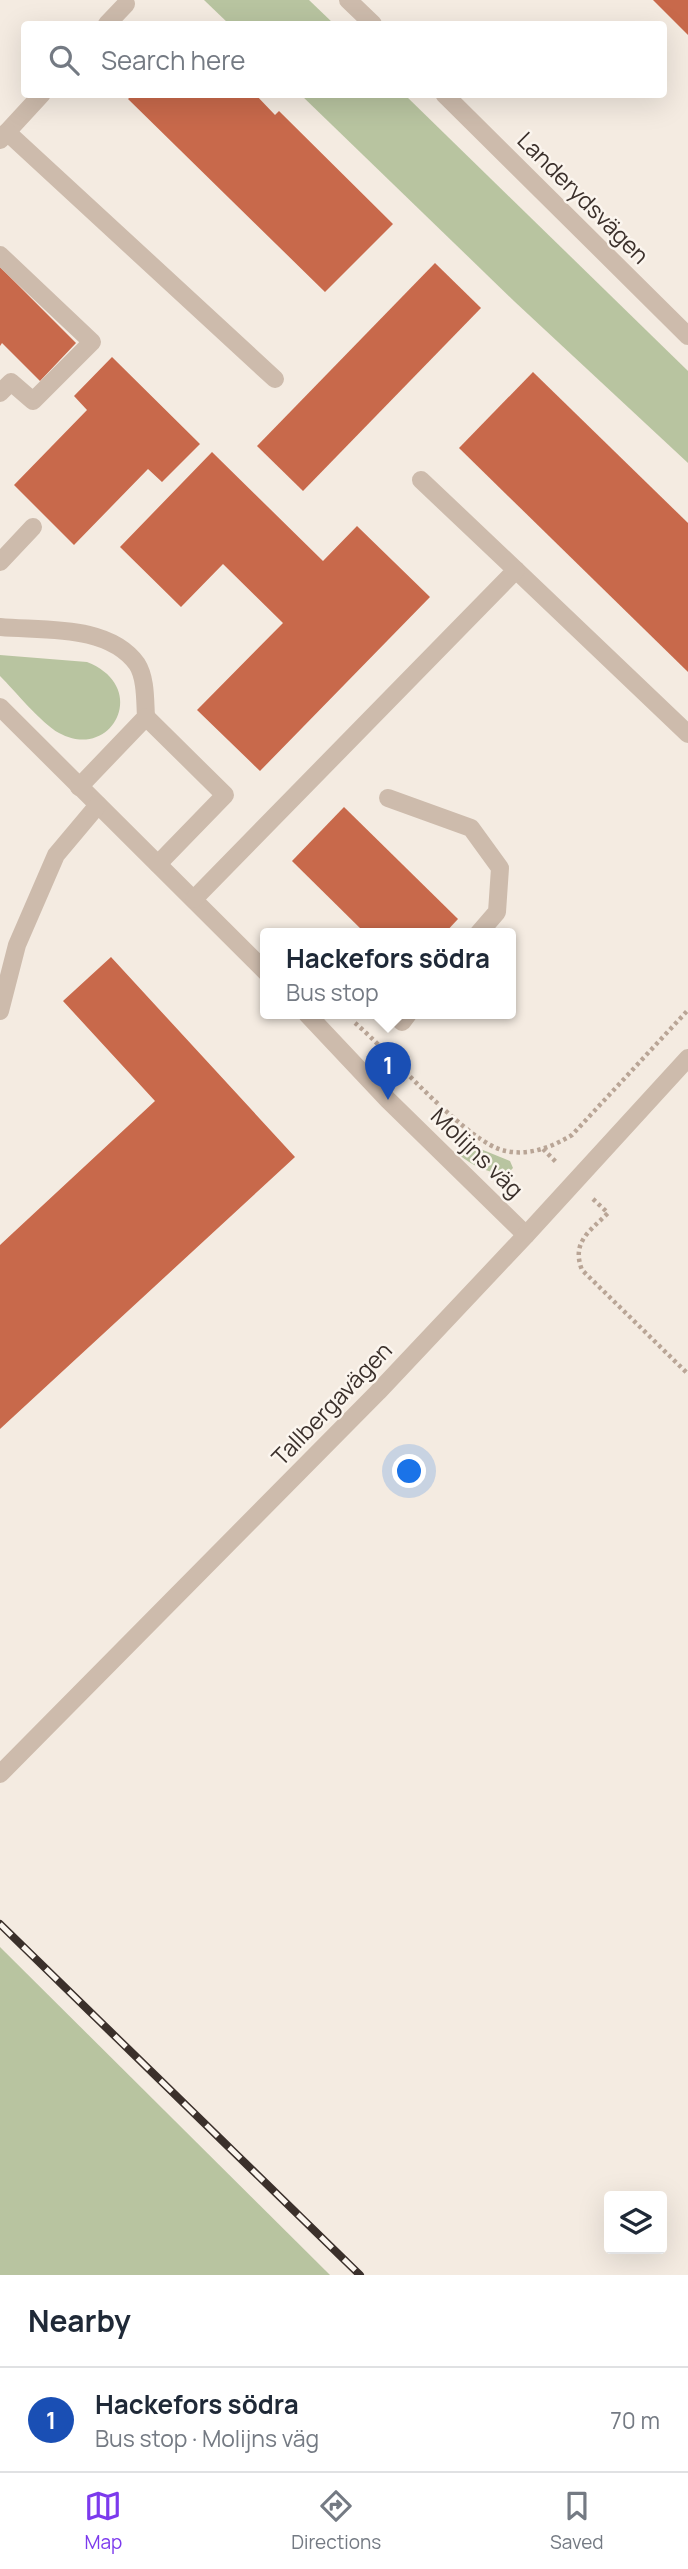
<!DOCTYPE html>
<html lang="en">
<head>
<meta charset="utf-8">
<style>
	body { margin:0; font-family:Manrope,sans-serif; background:#f6f6f7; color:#1f2937 }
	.controls { position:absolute; right:21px; bottom:21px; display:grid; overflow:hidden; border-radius:7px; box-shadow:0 7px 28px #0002 }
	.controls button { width:63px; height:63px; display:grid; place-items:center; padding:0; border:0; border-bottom:2px solid #e0e1e3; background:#fff; color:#1f2937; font:35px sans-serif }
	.you { position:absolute; left:410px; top:1472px; width:24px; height:24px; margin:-18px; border:5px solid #fff; border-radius:50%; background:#1a73e8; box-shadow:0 0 0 10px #1a73e833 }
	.badge { display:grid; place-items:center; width:46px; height:46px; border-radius:50%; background:#7c3aed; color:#fff; font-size:23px; font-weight:700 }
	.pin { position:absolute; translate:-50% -58px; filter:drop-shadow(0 2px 4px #0008) }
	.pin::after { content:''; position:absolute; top:37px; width:24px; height:21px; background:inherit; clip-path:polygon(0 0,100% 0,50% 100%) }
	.popup { position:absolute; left:260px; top:928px; width:256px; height:91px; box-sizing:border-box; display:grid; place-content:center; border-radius:7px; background:#fff; filter:drop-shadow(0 2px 5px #0005); font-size:23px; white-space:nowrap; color:#747a83 }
	.popup b { font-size:26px; color:#1f2937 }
	.popup::after { content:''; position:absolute; left:50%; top:100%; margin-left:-14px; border:14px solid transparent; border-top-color:#fff }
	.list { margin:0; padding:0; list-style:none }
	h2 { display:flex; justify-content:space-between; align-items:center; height:91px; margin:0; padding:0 28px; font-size:30px }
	h2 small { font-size:23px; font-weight:400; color:#747a83 }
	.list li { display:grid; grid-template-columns:46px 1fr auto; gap:21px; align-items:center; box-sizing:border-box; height:105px; padding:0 28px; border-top:2px solid #e0e1e3 }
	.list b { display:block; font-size:26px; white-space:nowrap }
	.list p { margin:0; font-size:23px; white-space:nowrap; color:#747a83 }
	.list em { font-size:23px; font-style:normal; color:#747a83 }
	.icon { flex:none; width:38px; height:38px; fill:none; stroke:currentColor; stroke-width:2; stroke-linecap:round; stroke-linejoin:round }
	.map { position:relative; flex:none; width:688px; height:2275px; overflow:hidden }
	.search { position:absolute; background:#fff; box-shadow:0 7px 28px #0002; left:21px; right:21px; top:21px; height:77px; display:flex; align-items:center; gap:18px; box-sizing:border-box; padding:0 24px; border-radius:7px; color:#747a83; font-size:26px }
	.sheet { height:196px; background:#fff }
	nav { display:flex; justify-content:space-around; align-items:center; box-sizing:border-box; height:98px; border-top:2px solid #e0e1e3; background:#fff; font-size:19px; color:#747a83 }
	nav a { display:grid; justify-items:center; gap:4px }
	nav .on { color:#7c3aed }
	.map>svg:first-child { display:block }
	.green { fill:#b8c4a0 }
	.building { fill:#c8694b }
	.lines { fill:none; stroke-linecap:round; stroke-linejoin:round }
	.path { stroke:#b9a596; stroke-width:4.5; stroke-dasharray:3.5 3.5; stroke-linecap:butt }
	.minor { stroke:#cdbbac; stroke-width:18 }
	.rail-casing { stroke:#3b302b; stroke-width:8 }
	.rail { stroke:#fbf5ee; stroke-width:5; stroke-dasharray:16; stroke-linecap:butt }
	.labels { text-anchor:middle; stroke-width:5; stroke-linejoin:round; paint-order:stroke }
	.street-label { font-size:23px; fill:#3b302b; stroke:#fbf5ee }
</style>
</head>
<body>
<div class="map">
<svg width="688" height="2275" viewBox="0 0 688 2275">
	<rect width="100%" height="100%" fill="#f4ebe1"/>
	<g class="green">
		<path d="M204,0H309L334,24H229Z"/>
		<path d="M301,95H405L688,371V463L515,302Z"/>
		<path d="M0,655L87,662C151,687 112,762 59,733C41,723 15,691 0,676Z"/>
		<path d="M467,1140L483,1150L510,1161L513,1168L506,1175C487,1172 473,1166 458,1154L460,1147Z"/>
		<path d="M0,1947L330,2275H0Z"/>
	</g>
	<g class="building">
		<path d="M653,0H688V35Z"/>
		<path d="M133,94H255L275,115L279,111L393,224L325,292L128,99Z"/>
		<path d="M435,263L481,308L303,491L257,446Z"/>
		<path d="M0,267L76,343L40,381L2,343L0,346Z"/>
		<path d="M112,357L200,444L162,482L148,469L74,545L14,485L87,410L74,396Z"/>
		<path d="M533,372L688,523V672L459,448Z"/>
		<path d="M212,452L323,561L357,526L430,597L260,771L197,710L283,623L223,564L181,607L120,547Z"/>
		<path d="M344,807L458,919L444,934H366L292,861Z"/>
		<path d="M111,957L295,1157L0,1429V1245L155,1101L63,1001Z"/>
	</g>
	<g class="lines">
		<g class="path">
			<path d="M355,1023C390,1052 467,1144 506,1151C529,1156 552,1147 572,1135L688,1010"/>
			<path d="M543,1149L557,1163"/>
			<path d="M593,1199L608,1213C590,1231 571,1242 582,1270L688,1374"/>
		</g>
		<g class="minor">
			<path d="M348,0L373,24"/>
			<path d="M107,24L126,4"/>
			<path d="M444,94L688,336"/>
			<path d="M7,132L42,94"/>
			<path d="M0,140L7,132L275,379"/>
			<path d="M0,255L92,342L33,401L11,382L0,393"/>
			<path d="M0,562L33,527"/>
			<path d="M516,570L688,734"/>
			<path d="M0,627C43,631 108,624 137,664C146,678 145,701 146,717L79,787"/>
			<path d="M0,707L266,972"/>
			<path d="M146,717L225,795L158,864"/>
			<path d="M388,798L471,828L500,868L497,912L478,934"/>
			<path d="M194,899L516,570L421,480"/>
			<path d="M0,1011L17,945L56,855L98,805"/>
			<path d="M307,1014L388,1100L526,1235"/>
			<path d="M394,1014L402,1022L408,1014"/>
			<path d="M0,1774L378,1392L526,1235L688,1058"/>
		</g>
		<defs>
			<path id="rail" d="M0,1924L360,2275"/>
		</defs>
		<use href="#rail" class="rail-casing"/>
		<use href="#rail" class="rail"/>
	</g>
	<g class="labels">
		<g class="street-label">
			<text transform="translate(583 198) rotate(45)" y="8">Landerydsvägen</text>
			<text transform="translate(477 1153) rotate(44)" y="8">Molijns väg</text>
			<text transform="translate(332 1404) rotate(-46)" y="8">Tallbergavägen</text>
		</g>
	</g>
</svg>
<div class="controls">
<button><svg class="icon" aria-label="layers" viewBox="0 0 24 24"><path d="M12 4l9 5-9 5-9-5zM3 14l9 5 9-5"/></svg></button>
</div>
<div class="you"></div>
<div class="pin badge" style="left:388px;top:1100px;background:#1a4fb4">1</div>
<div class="popup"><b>Hackefors södra</b>Bus stop</div>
<div class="search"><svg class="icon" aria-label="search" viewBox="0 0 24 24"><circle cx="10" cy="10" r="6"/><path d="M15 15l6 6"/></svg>Search here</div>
</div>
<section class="sheet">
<h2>Nearby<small></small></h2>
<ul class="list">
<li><span class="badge" style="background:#1a4fb4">1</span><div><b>Hackefors södra</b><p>Bus stop · Molijns väg</p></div><em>70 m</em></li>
</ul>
</section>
<nav>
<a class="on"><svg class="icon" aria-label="map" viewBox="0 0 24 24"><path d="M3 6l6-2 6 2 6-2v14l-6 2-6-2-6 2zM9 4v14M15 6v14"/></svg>Map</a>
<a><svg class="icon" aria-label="directions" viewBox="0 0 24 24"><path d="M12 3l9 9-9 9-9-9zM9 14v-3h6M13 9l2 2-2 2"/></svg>Directions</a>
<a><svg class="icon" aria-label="saved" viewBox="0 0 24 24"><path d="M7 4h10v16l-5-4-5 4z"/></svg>Saved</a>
</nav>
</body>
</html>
